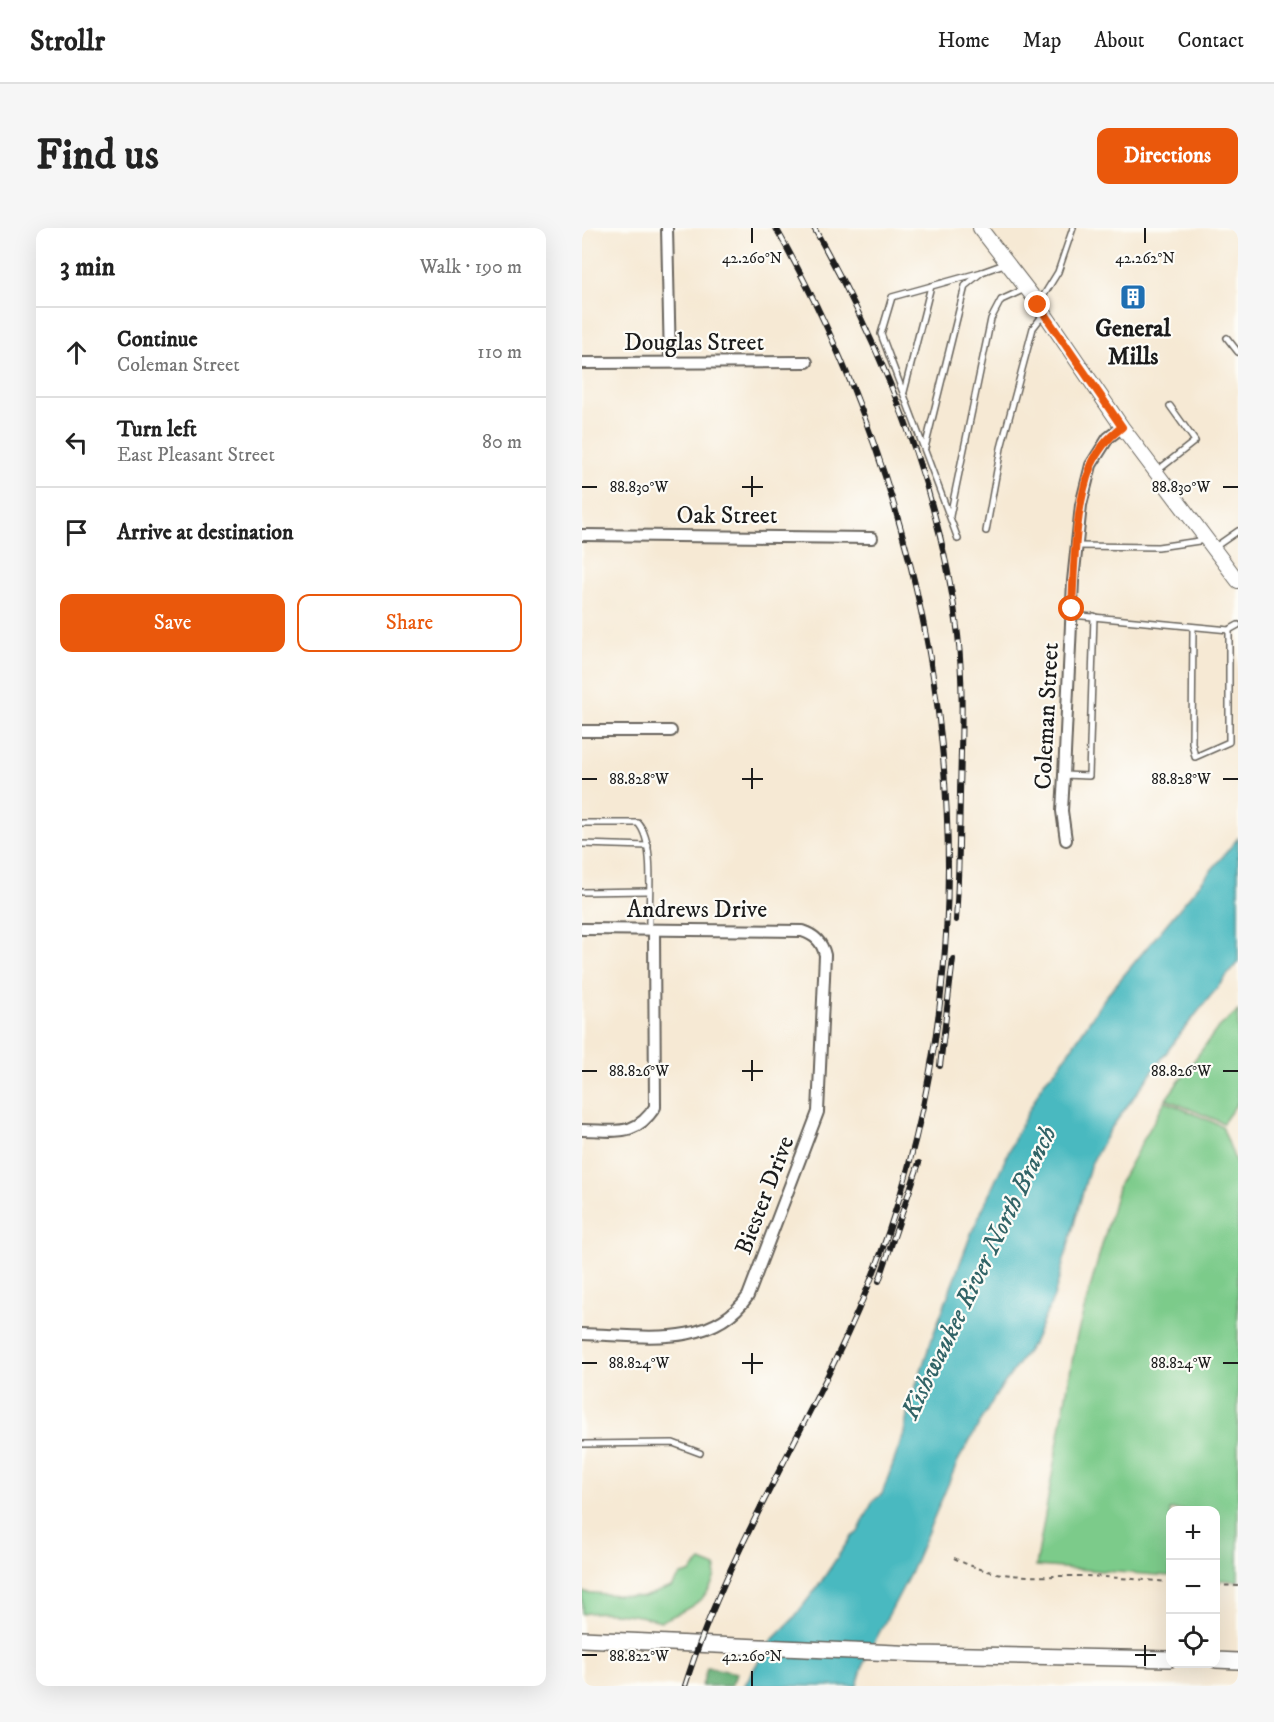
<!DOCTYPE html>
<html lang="en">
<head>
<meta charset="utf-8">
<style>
	body { margin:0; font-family:"IM FELL DW Pica",serif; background:#f6f6f6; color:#222 }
	.controls { position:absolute; right:18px; bottom:18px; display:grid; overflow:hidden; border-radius:12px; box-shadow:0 6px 24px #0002 }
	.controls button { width:54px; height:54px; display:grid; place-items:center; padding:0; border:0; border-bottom:2px solid #e0e0e0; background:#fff; color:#222; font:30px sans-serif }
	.stop { position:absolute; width:18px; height:18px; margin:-14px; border:4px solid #ea580c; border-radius:50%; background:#fff }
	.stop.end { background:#ea580c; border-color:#fff; box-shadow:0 2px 6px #0008 }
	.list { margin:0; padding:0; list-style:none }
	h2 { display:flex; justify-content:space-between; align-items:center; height:78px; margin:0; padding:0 24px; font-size:26px }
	h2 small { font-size:20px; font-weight:400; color:#767676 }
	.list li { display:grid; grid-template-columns:39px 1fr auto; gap:18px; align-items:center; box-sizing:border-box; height:90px; padding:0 24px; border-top:2px solid #e0e0e0 }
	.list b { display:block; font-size:22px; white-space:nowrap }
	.list p { margin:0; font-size:20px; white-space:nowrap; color:#767676 }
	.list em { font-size:20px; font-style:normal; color:#767676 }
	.actions { display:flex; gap:12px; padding:18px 24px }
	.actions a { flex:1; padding:14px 0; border:2px solid #ea580c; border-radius:12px; text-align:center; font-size:21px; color:#ea580c }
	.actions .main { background:#ea580c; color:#fff }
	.icon { flex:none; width:33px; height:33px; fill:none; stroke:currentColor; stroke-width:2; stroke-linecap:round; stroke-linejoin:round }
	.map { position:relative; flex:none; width:656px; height:1458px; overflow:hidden; border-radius:12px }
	header { display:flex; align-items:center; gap:36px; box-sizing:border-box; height:84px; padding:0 30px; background:#fff; border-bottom:2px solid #e0e0e0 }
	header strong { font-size:28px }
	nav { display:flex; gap:33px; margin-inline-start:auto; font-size:21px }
	.intro { display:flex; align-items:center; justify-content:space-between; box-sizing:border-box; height:144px; padding:0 36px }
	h1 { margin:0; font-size:42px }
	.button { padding:15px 27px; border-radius:12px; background:#ea580c; color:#fff; font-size:21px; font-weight:700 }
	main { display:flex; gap:36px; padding:0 36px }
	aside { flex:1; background:#fff; border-radius:12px; box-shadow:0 6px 24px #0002 }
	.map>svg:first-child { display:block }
	.green { fill:#7ccb8a; stroke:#4c7453; stroke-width:1.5 }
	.forest { fill:#65af76; stroke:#406649; stroke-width:1.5 }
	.water { fill:#4ab9c0; stroke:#336a6e; stroke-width:1.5 }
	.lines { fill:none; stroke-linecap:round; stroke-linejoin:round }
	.service-casing { stroke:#68645c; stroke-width:8 }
	.minor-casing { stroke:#68645c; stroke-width:14 }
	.secondary-casing { stroke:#68645c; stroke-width:16 }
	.primary-casing { stroke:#68645c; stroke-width:18 }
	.path { stroke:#68645c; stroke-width:2; stroke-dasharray:4.5 4.5; stroke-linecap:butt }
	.service { stroke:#fff; stroke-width:5 }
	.minor { stroke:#fff; stroke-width:10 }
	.secondary { stroke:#fff; stroke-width:14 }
	.primary { stroke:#fff; stroke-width:15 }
	.rail-casing { stroke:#1c1c1c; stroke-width:6 }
	.rail { stroke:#fdfcf7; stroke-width:4; stroke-dasharray:11; stroke-linecap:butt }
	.route { stroke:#ea580c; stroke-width:8 }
	.ticks { fill:none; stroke:#1c1c1c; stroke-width:2 }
	.labels { text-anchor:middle; stroke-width:4.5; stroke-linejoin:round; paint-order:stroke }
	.poi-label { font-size:24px; font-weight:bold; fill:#1c1c1c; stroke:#fdfcf7 }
	.street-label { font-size:24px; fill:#1c1c1c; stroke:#fdfcf7 }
	.water-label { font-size:26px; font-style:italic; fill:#316366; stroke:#fdfcf7 }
	.ticks-label { font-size:15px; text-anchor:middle; fill:#1c1c1c; stroke:#fdfcf7; stroke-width:4.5; stroke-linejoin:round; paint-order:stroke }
</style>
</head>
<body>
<header>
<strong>Strollr</strong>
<nav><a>Home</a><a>Map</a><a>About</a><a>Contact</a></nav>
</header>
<div class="intro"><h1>Find us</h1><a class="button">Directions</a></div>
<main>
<aside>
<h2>3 min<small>Walk · 190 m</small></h2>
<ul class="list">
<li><svg class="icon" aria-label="ahead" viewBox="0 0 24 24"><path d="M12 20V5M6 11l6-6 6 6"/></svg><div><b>Continue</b><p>Coleman Street</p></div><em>110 m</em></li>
<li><svg class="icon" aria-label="left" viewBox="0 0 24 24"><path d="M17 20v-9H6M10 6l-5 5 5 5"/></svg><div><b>Turn left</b><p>East Pleasant Street</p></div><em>80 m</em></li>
<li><svg class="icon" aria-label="arrive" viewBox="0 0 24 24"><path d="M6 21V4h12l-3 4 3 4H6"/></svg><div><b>Arrive at destination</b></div></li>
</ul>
<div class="actions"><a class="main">Save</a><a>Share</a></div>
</aside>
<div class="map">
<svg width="656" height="1458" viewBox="0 0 656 1458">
	<rect width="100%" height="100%" fill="#fdfcf7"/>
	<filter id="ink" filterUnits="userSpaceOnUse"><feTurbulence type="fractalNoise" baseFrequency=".0167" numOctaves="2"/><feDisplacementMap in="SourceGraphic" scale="12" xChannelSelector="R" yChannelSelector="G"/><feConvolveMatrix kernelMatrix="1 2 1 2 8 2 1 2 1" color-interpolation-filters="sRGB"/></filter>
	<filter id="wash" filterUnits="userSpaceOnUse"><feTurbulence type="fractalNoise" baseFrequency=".008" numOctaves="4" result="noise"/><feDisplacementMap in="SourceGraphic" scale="24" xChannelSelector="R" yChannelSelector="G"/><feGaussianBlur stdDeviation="1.35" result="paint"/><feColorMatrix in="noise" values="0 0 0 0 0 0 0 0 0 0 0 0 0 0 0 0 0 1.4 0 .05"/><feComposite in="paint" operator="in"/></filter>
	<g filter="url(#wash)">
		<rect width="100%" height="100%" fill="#f6e9d4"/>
		<g class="green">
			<path d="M656,783V874L641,895L584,871L635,801Z"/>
			<path d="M583,873L640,898L656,940V1353L634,1352V1282H588V1348L454,1338L494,1111L537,956Z"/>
			<path d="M119,1333L134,1339C132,1371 105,1382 79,1393C58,1387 21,1382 0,1386V1364L61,1369L89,1359L99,1347L107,1345Z"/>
		</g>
		<path class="forest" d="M125,1439L155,1445L149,1458H120Z"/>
		<path class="water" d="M656,610V734L598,806L527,903L508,938L472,1069L451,1115L414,1167L376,1233L328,1346L282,1434L275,1458H162L187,1415L211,1391L239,1354L268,1310L276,1304L291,1273L300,1266L322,1205L326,1181L350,1110L389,1006L437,901L462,854L478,837L522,771Z"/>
	</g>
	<g filter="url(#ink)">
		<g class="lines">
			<defs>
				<g id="service">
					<path d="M457,75L476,44L491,0"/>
					<path d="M645,110L656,124"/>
					<path d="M322,164L349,58"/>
					<path d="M343,220L383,58L400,44L425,35"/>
					<path d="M575,243L613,213L588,178"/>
					<path d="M368,288L409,91L419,72L443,61"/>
					<path d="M404,303L419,220L451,100L461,87"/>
					<path d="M376,311L299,106L310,69L400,44"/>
					<path d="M495,318L576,319L624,312"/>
					<path d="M633,319L656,303"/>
					<path d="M490,387L647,402L656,397"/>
					<path d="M611,399L610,515L613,529L647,514V402"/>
					<path d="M482,547L507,548L512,388"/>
					<path d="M0,595H56C74,615 66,674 67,702"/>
					<path d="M0,616L66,618"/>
					<path d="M0,664L66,663"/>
					<path d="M0,1216L91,1215L118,1225"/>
				</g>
				<g id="minor">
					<path d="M85,0L88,134"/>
					<path d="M0,135L225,134"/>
					<path d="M0,307L290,310"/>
					<path d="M0,503H89"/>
					<path d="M484,612L480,583L482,547L491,353L499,277L509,237L526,210L540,199"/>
					<path d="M0,701L220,703C233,707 240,714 243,727L236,884L166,1068C129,1122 58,1107 0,1106"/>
					<path d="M0,902C33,902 53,910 73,879L72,702"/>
				</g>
				<path id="secondary" d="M398,0L452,70L540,199L656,353"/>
				<g id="primary">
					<path d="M0,1411L337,1426L588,1431"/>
					<path d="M634,1432L656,1433"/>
				</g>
			</defs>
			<use href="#service" class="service-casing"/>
			<use href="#minor" class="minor-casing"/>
			<use href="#secondary" class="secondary-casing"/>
			<use href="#primary" class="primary-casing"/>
			<g class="path">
				<path d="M372,1330C417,1354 456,1347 504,1348C532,1349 561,1352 588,1354"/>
				<path d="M634,1357L656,1358"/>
			</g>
			<use href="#service" class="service"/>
			<use href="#minor" class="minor"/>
			<use href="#secondary" class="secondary"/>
			<use href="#primary" class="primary"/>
			<defs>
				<g id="rail">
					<path d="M232,0C302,124 359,265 376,407C382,460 379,513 378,566C377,608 377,650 374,692"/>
					<path d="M358,838L371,731"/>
					<path d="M297,1053L337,935"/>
					<path d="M103,1458C149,1310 240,1181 295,1036C423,694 371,315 194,0"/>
				</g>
			</defs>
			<use href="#rail" class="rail-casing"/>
			<use href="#rail" class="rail"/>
		</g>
	</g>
	<g class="lines" filter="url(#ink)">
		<path class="route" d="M456,77L540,199C527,209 515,223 509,238C493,279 492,337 490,381"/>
	</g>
	<path class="ticks" d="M170,0V15M563,0V15M170,248V269M0,259H15M160,259H181M641,259H656M170,540V561M0,551H15M160,551H181M641,551H656M170,832V853M0,843H15M160,843H181M641,843H656M170,1125V1146M0,1135H15M160,1135H181M641,1135H656M563,1417V1438M0,1427H15M553,1427H574M170,1443V1458"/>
	<defs>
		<symbol id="building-square" viewBox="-11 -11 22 22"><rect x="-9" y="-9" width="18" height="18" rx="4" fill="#1f6fb2" stroke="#fdfcf7"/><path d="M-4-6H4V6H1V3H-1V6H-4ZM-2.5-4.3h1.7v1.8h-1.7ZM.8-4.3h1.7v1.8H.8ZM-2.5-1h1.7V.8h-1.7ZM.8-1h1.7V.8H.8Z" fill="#fff"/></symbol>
	</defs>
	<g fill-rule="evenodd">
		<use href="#building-square" x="536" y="54" width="30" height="30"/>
	</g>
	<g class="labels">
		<g class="poi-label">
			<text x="551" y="108">General<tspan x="551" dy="28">Mills</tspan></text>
		</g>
		<g class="street-label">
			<text x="112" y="122">Douglas Street</text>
			<text x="145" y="295">Oak Street</text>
			<text transform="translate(464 488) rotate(-87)" y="8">Coleman Street</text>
			<text x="115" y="689">Andrews Drive</text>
			<text transform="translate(182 967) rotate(-69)" y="8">Biester Drive</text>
		</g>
		<g class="water-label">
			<text transform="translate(396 1044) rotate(-64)" y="9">Kishwaukee River North Branch</text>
		</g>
	</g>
	<g class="ticks-label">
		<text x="170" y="35">42.260°N</text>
		<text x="563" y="35">42.262°N</text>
		<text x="599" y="264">88.830°W</text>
		<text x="57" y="264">88.830°W</text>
		<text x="599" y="556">88.828°W</text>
		<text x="57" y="556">88.828°W</text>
		<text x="599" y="848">88.826°W</text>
		<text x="57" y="848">88.826°W</text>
		<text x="57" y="1140">88.824°W</text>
		<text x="599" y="1140">88.824°W</text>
		<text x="57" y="1433">88.822°W</text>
		<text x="170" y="1433">42.260°N</text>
	</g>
</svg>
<div class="controls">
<button>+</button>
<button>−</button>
<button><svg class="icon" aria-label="locate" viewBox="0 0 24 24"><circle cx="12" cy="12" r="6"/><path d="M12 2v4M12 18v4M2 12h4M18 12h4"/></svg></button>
</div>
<div class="stop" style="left:490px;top:381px"></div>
<div class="stop end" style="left:456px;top:77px"></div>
</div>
</main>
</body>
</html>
